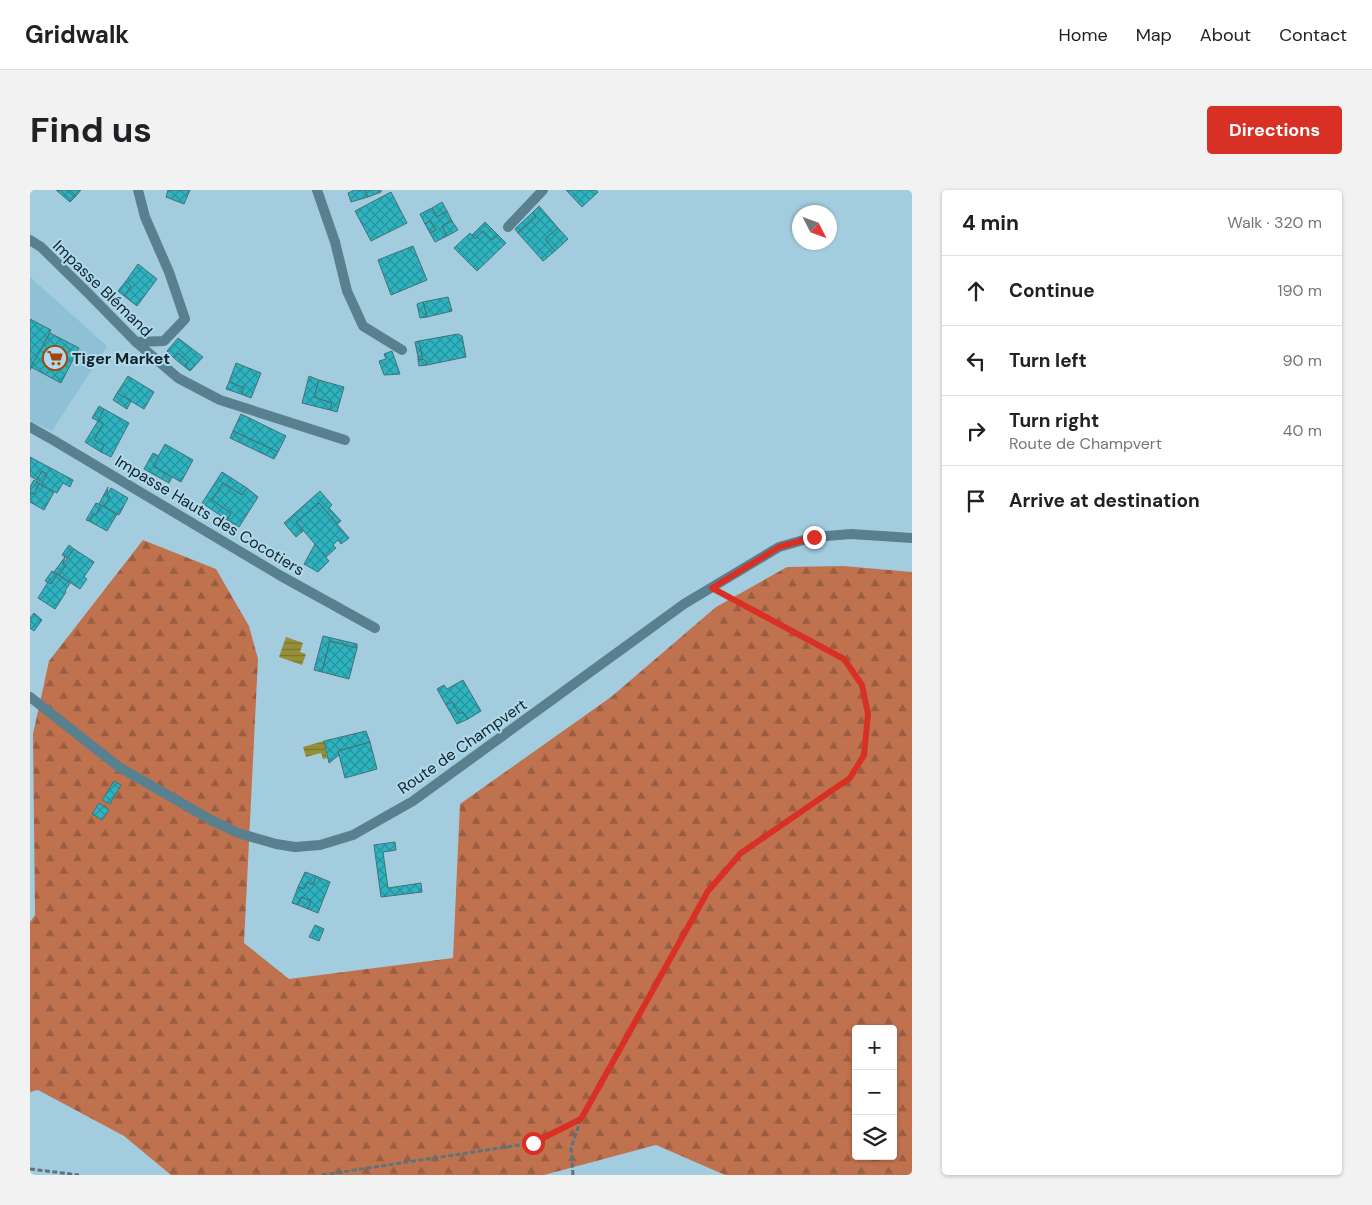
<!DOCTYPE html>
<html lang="en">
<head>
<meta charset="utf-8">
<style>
	body { margin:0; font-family:"DM Sans",sans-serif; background:#f2f2f2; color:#202124 }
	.controls { position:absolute; right:15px; bottom:15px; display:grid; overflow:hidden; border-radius:5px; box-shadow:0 1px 4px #0004 }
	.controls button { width:45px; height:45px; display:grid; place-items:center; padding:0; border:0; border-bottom:1px solid #e0e0e0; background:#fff; color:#202124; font:25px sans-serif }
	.compass { position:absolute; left:762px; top:15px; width:45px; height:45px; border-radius:50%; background:#fff; box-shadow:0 1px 4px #0004; rotate:132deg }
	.stop { position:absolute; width:15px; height:15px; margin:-11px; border:4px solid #d93025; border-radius:50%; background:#fff }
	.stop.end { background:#d93025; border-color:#fff; box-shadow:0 1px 5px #0008 }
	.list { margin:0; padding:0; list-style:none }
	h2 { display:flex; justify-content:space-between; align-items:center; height:65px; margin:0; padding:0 20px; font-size:21px }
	h2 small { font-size:16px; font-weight:400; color:#757577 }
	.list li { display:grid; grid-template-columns:32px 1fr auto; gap:15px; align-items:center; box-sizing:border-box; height:70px; padding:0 20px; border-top:1px solid #e0e0e0 }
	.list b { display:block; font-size:19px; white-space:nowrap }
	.list p { margin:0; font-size:16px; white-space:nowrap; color:#757577 }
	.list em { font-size:16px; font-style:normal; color:#757577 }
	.icon { flex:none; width:28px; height:28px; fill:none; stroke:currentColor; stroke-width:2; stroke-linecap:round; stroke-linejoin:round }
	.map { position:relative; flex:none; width:882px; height:985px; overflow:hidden; border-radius:5px }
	header { display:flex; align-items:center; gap:30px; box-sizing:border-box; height:70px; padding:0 25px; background:#fff; border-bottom:1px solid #e0e0e0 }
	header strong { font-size:24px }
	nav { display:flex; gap:28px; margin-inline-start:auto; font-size:18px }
	.intro { display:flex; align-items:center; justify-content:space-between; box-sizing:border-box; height:120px; padding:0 30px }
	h1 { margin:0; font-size:35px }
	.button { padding:12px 22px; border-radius:5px; background:#d93025; color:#fff; font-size:18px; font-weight:700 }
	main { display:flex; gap:30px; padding:0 30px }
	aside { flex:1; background:#fff; border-radius:5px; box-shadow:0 1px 4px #0004 }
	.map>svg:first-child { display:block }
	.built { fill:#8ec1d5 }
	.forest { fill:url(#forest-firs); fill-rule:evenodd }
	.water { fill:url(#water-rules) }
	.building { fill:url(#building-cross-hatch); stroke:#447176 }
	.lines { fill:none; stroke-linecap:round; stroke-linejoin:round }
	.path { stroke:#587480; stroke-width:3; stroke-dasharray:5 2.5; stroke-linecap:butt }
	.minor { stroke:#59808f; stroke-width:10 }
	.route { stroke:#d93025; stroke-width:6 }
	.labels { text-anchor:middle; stroke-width:4; stroke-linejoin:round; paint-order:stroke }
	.street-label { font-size:16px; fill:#13232a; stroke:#b0daec }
	.poi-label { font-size:16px; font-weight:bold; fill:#13232a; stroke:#b0daec; text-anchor:start }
</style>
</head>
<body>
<header>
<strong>Gridwalk</strong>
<nav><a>Home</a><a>Map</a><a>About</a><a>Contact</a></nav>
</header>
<div class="intro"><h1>Find us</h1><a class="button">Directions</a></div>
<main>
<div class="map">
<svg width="882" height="985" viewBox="0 0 882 985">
	<defs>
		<pattern id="forest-firs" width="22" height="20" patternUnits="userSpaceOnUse" patternTransform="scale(1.25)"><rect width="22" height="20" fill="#c0724f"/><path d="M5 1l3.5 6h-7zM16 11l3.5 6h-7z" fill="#9b5d42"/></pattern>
		<pattern id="water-rules" width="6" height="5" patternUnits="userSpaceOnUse" patternTransform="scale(1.25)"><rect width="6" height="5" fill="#978f36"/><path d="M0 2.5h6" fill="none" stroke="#7a742e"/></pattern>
		<pattern id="building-cross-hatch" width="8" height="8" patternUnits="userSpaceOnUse" patternTransform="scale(1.25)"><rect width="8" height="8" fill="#2eb4c0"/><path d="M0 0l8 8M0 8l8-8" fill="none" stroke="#26929c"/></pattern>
	</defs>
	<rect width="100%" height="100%" fill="#a3cdde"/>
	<path class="built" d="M0,87L77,156L22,241L0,231Z"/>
	<path class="forest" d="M113,350L186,379L219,436L228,469L214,753L259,789L423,768L430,614L581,507L686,417L757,377L813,376L882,382V985H695L626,955L514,985H141L94,946L8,900L0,902V732L5,725L3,544L19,471ZM826,839H863V966H826Z"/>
	<g class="water">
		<path d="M256,447L273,453L270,462L276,464L272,475L249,467Z"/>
		<path d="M294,551L297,568L293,569L291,563L276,567L273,557Z"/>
	</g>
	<g class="building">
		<path d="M26,0H37L45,7L40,12Z"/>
		<path d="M37,0H51L45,7Z"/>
		<path d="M138,0H160L154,14L136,7Z"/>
		<path d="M325,0H335L338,7L321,12L318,3Z"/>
		<path d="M335,0H351V2L338,7Z"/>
		<path d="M536,0H566L568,2L552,17Z"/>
		<path d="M361,2L377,33L341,51L325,21Z"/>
		<path d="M412,12L417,21L407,27L402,18Z"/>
		<path d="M509,16L528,38L515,49L525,61L513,71L488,43L506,27L503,22Z"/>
		<path d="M402,18L407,27L417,21L422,31L412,36L417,46L405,52L400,43L406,40L400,31L395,34L390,24Z"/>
		<path d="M503,22L506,27L488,43L485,39Z"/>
		<path d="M400,31L406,40L400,43L395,34Z"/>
		<path d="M422,31L428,40L417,46L412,36Z"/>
		<path d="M455,32L468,45L462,50L453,41L445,49L442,45Z"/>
		<path d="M528,38L538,49L525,61L515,49Z"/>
		<path d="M453,41L462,50L468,45L476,53L447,81L424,58L440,43L445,49Z"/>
		<path d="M383,56L397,90L361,105L348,70Z"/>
		<path d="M108,74L127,89L107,116L94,106L101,96L96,91Z"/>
		<path d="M96,91L101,96L94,106L88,101Z"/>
		<path d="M418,107L422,121L397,127L393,112Z"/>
		<path d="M393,112L397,127L390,128L387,114Z"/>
		<path d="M0,129L21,140L0,180Z"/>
		<path d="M20,143L49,158L31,193L1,177Z"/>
		<path d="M428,144L432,146L436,167L397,175L396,171L392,169L388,170V167L392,166L389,151Z"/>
		<path d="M148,148L173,167L160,181L155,177L158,172L148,163L144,168L137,161Z"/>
		<path d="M389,151L392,166L388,167L385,152Z"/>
		<path d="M362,161L370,184L354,185L349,171L356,169L354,164Z"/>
		<path d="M148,163L158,172L155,177L144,168Z"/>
		<path d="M392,169L396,171L397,175L389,176L388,170Z"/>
		<path d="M206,173L231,183L221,208L211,204L214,198L199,192Z"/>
		<path d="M98,186L124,202L114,219L87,203Z"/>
		<path d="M279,186L289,190L284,207L302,213L300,220L272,213Z"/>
		<path d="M289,190L314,197L307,222L300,220L302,213L284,207Z"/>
		<path d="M199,192L214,198L211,204L196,199Z"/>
		<path d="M87,203L101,211L97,219L83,210Z"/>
		<path d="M69,216L74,219L68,231L62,228Z"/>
		<path d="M74,219L99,233L81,267L71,262L74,255L64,250L73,234L68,231Z"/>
		<path d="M211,224L256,246L248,262L203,241Z"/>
		<path d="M68,231L73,234L64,250L74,255L71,262L55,252Z"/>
		<path d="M203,241L248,262L244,269L200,248Z"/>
		<path d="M135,254L163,270L151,292L123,276Z"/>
		<path d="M123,263L129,266L123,276L142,287L139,293L114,279Z"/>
		<path d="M0,267L43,290L40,297L33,293L27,303L11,295L17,284L12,281L7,290L0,286Z"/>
		<path d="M12,281L17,284L11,295L6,292Z"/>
		<path d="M192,282L217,298L212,305L193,293L182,310L201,323L197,330L172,313Z"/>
		<path d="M4,290L9,294L4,304H0V297Z"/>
		<path d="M193,293L212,305L217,298L228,307L209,337L197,330L201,323L182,310Z"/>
		<path d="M9,294L24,302L14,320L0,312V304H4Z"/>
		<path d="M78,297L77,305L80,307L74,317L69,314Z"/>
		<path d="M81,298L98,308L89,325L74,317L80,307L77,305Z"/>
		<path d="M290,301L302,315L299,318L311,331L307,334L289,313L266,332L273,341L266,347L254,333Z"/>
		<path d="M66,313L71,315L66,325L63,324L59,331L56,330Z"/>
		<path d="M289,313L319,348L311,354L308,350L303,355L306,358L296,367L266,332Z"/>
		<path d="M71,315L87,324L77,341L59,331L63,324L66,325Z"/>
		<path d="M285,354L299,371L288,382L274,374Z"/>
		<path d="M39,355L44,359L37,368L32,365Z"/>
		<path d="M44,359L64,372L54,387L57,389L50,399L29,385L36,375L33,374Z"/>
		<path d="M35,367L33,374L36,375L29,385L24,382Z"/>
		<path d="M22,381L27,384L21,394L15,391Z"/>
		<path d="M27,384L40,393L35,401L36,402L25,419L8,408L18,392L21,394Z"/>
		<path d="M4,423L12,430L4,441L0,438V428Z"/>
		<path d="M293,446L327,454V458L300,451L292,482L284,480Z"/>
		<path d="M300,451L327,458L319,489L292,482Z"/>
		<path d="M433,490L451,521L438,529L433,522L429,524L422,512L416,515L407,499L414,495L417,499Z"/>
		<path d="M422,512L429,524L433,522L438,529L427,534L416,515Z"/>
		<path d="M336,541L340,552L308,561L309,565L299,573L294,551Z"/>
		<path d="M340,552L347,579L315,588L308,561Z"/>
		<path d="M84,591L91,595L80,614L72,610Z"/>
		<path d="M69,613L79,620L72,630L62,624Z"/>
		<path d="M365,652L366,660L353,662L358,698L391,693L392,702L351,707L344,655Z"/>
		<path d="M275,682L286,686L283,695L277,692L274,699L268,697Z"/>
		<path d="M286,686L300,692L288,723L278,719L281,711L271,707L268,715L262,713L268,697L274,699L277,692L283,695Z"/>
		<path d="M271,707L281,711L278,719L268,715Z"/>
		<path d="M285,735L294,739L289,751L279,747Z"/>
	</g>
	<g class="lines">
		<g class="path">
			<path d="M0,979L49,985"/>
			<path d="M292,985L503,953L551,929"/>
			<path d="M543,985L541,958L551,929L678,701L711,663L820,588L834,565L838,525L832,495L814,469L695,405"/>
		</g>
		<g class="minor">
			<path d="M287,0L305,52L317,101L333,136L372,160"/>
			<path d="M478,37L513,0"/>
			<path d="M0,50L11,57L59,104L106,152L148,188L190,210L315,250"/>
			<path d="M106,152L134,151L155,129L139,82L115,27L108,0"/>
			<path d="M0,237L23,250L251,386L345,438"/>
			<path d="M0,507L89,577L181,630L208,643L246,654L265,657L290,655L323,645L383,611L654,414L749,357L784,347L821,344L882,348"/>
		</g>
	</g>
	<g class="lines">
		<path class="route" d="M503,953L551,929L678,701L711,663L820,588L834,565L838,524L832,495L814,469L682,398L749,357L784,347"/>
	</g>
	<defs>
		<symbol id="supermarket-ring" viewBox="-11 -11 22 22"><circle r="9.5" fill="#b0daec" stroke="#a74409" stroke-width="1.5"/><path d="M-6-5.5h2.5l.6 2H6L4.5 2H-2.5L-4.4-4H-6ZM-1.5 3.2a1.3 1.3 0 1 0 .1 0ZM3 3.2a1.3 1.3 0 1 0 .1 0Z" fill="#a74409"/></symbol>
	</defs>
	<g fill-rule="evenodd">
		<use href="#supermarket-ring" x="11" y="154" width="28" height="28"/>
	</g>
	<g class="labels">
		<g class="street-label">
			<text transform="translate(73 98) rotate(44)" y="6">Impasse Blémand</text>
			<text transform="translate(180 325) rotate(31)" y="6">Impasse Hauts des Cocotiers</text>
			<text transform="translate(432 556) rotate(-35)" y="6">Route de Champvert</text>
		</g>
		<g class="poi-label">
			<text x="42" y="174">Tiger Market</text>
		</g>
	</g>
</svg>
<div class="controls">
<button>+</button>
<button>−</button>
<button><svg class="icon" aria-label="layers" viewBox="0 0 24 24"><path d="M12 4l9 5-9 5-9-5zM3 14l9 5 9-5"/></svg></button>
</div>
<svg class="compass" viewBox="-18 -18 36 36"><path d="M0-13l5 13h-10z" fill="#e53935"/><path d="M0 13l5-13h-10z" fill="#757577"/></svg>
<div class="stop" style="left:503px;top:953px"></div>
<div class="stop end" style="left:784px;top:347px"></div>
</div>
<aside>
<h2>4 min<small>Walk · 320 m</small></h2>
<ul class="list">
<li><svg class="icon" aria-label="ahead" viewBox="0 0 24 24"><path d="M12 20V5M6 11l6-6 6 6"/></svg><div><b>Continue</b></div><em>190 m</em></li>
<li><svg class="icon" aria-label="left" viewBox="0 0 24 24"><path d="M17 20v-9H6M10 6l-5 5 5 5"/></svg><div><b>Turn left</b></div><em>90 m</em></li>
<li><svg class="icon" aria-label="right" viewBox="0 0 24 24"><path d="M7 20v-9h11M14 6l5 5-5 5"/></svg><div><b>Turn right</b><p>Route de Champvert</p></div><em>40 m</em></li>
<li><svg class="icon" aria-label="arrive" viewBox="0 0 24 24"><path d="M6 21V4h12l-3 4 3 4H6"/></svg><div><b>Arrive at destination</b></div></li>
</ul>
</aside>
</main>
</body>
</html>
